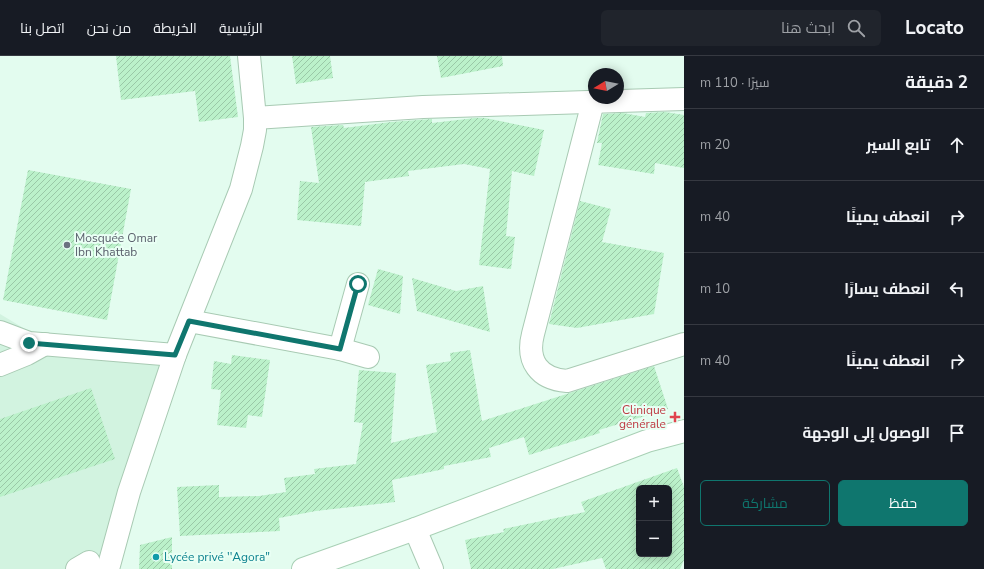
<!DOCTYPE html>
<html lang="ar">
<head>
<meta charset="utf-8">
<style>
	body { margin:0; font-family:"Nunito Sans",Cairo,sans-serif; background:#20242c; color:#f1f3f6; direction:rtl }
	.controls { position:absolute; right:12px; bottom:12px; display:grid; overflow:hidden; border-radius:6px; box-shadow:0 2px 10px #0003 }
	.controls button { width:36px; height:36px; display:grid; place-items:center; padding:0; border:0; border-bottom:1px solid #363941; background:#171b24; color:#f1f3f6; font:20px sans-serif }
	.compass { position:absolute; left:588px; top:12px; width:36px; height:36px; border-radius:50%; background:#171b24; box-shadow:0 2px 10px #0003; rotate:260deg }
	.stop { position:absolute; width:12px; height:12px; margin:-9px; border:3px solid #0f766e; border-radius:50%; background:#fff }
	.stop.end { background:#0f766e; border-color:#fff; box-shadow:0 1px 4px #0008 }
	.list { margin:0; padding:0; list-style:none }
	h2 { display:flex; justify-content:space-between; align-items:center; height:52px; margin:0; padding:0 16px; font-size:17px }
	h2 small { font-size:13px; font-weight:400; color:#9ea1a6 }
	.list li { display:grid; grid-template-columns:26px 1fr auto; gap:12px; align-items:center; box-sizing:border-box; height:72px; padding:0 16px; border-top:1px solid #363941 }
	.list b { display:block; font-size:15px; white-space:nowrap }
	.list em { font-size:13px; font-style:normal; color:#9ea1a6 }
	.actions { display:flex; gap:8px; padding:12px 16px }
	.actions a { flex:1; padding:9px 0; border:1px solid #0f766e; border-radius:6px; text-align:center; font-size:14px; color:#0f766e }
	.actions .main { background:#0f766e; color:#fff }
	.icon { flex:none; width:22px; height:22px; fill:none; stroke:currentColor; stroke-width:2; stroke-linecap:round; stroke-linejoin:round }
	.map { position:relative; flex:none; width:684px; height:513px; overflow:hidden; direction:ltr }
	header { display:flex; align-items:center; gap:24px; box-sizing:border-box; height:56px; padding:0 20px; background:#171b24; border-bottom:1px solid #363941 }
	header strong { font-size:19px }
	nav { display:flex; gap:22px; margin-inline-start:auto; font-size:14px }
	.search { width:280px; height:36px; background:#20242c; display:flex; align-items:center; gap:10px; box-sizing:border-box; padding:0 14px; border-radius:6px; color:#9ea1a6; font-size:15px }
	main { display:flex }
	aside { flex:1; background:#171b24 }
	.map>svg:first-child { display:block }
	.residential { fill:#d2f3e0 }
	.building { fill:url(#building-hatch); fill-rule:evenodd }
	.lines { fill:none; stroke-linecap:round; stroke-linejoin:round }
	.street-casing { stroke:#a8cab3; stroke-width:24 }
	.secondary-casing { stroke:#a8d0b5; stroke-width:24 }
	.street { stroke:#fff; stroke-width:22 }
	.secondary { stroke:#fff; stroke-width:22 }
	.route { stroke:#0f766e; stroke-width:5 }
	.worship-dot { fill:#6b7280; stroke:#e9fff4; stroke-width:1.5 }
	.health-dot { fill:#e0444e; stroke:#e9fff4; stroke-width:1.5 }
	.culture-dot { fill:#0f9aa8; stroke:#e9fff4; stroke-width:1.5 }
	.labels { text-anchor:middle; stroke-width:4; stroke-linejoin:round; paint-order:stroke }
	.worship-label { font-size:12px; fill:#5b616d; stroke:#e9fff4; text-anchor:start }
	.health-label { font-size:12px; fill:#be3a42; stroke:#e9fff4; text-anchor:end }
	.culture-label { font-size:12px; fill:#0d838f; stroke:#e9fff4; text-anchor:start }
</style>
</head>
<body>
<header>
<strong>Locato</strong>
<div class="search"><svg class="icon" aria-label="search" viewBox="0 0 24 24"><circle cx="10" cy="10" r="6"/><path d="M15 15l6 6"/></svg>ابحث هنا</div>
<nav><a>الرئيسية</a><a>الخريطة</a><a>من نحن</a><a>اتصل بنا</a></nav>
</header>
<main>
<aside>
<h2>2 دقيقة<small>سيرًا · 110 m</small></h2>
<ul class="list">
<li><svg class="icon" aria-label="ahead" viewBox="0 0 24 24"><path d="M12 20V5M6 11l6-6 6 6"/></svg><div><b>تابع السير</b></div><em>20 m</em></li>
<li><svg class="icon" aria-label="right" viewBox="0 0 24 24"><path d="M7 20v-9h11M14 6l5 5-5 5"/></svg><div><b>انعطف يمينًا</b></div><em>40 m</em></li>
<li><svg class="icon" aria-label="left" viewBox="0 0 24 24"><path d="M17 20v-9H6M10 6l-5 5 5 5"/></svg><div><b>انعطف يسارًا</b></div><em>10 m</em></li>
<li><svg class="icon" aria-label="right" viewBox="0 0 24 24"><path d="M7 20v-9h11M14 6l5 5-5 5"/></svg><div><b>انعطف يمينًا</b></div><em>40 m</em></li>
<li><svg class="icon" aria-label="arrive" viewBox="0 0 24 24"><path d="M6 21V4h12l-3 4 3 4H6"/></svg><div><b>الوصول إلى الوجهة</b></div></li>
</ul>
<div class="actions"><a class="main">حفظ</a><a>مشاركة</a></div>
</aside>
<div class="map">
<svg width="684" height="513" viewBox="0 0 684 513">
	<defs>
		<pattern id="building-hatch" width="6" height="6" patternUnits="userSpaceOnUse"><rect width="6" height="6" fill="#bbf1ca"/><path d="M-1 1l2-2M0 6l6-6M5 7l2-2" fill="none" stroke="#9ac8a7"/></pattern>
	</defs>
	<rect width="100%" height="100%" fill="#e3fcef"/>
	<path class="residential" d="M0,258L40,282L162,303L97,513H0Z"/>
	<g class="building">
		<path d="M116,0H230L238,61L199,66L195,35L121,44Z"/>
		<path d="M292,0H330L333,22L296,28Z"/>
		<path d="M437,0H502L503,10L441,22Z"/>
		<path d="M665,56L684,59V112L655,107L654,118L598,109L602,87H597L603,58L623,57L645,61L646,57Z"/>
		<path d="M475,62H485L544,74L534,120L512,115L506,180L515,181L511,213L479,209L490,113L464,108L408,115L409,120L365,126L361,170L297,164L300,125L319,127L311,71L343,69L344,72L391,66L432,63V67Z"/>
		<path d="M28,114L131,133L107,264L3,244Z"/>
		<path d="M580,145L611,153L602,186L664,197L654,258L577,272L549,268Z"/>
		<path d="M378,213L403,220L400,258L368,249Z"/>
		<path d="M412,222L456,235L483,230L490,276L417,255Z"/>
		<path d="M470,294L482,365L654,310L668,353L599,374L600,377L529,399L524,381L489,392L491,401L444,410V413L392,424L395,446L316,455L279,462L280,475L180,480L177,431L219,429V441L259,440L286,436L284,422L315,418L314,413L356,408L363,367L354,366L359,314L396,317L391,387L437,376L426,309L451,305L450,297Z"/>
		<path d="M232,299L270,304L262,361L248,359L246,372L217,369L221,334L211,333L214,305L231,308Z"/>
		<path d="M91,332L115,403L0,441V363Z"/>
		<path d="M677,412L684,431V504L680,513H606L602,502L553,513H471L465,484L504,476L503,473L585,456L581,446ZM639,432H669V498H639Z"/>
		<path d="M172,481V513H139L140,489Z"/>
	</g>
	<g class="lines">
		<defs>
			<g id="street">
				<path d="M593,46L533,278C526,305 539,323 567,325L684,288"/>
				<path d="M255,62L423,51L684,43"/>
				<path d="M189,265L340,293L368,301"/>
				<path d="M0,276L29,287L175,299"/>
				<path d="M340,293L358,228"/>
				<path d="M0,309L27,298L45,288"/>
				<path d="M415,473L432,513"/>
				<path d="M77,513L89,506"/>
				<path d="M108,513L129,436L175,299L241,133L252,90L255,74V62L249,0"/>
			</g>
			<path id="secondary" d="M303,513L415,473L647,385L684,375"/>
		</defs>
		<use href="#street" class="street-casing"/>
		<use href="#secondary" class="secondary-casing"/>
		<use href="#street" class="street"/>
		<use href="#secondary" class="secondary"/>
	</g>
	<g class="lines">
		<path class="route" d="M29,287L175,299L189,265L340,293L358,228"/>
	</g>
	<circle class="worship-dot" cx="67" cy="189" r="4"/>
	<path class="health-dot" d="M673 355h4v4h4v4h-4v4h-4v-4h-4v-4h4z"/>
	<circle class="culture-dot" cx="156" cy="501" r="4"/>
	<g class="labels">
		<g class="worship-label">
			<text x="75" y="186">Mosquée Omar<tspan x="75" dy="14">Ibn Khattab</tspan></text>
		</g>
		<g class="health-label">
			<text x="666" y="358">Clinique<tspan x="666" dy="14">générale</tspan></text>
		</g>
		<g class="culture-label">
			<text x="164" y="505">Lycée privé ''Agora"</text>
		</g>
	</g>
</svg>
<div class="controls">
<button>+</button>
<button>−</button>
</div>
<svg class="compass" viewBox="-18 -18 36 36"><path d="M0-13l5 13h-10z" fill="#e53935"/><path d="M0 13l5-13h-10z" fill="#9ea1a6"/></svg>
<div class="stop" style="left:358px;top:228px"></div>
<div class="stop end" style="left:29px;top:287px"></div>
</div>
</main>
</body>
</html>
